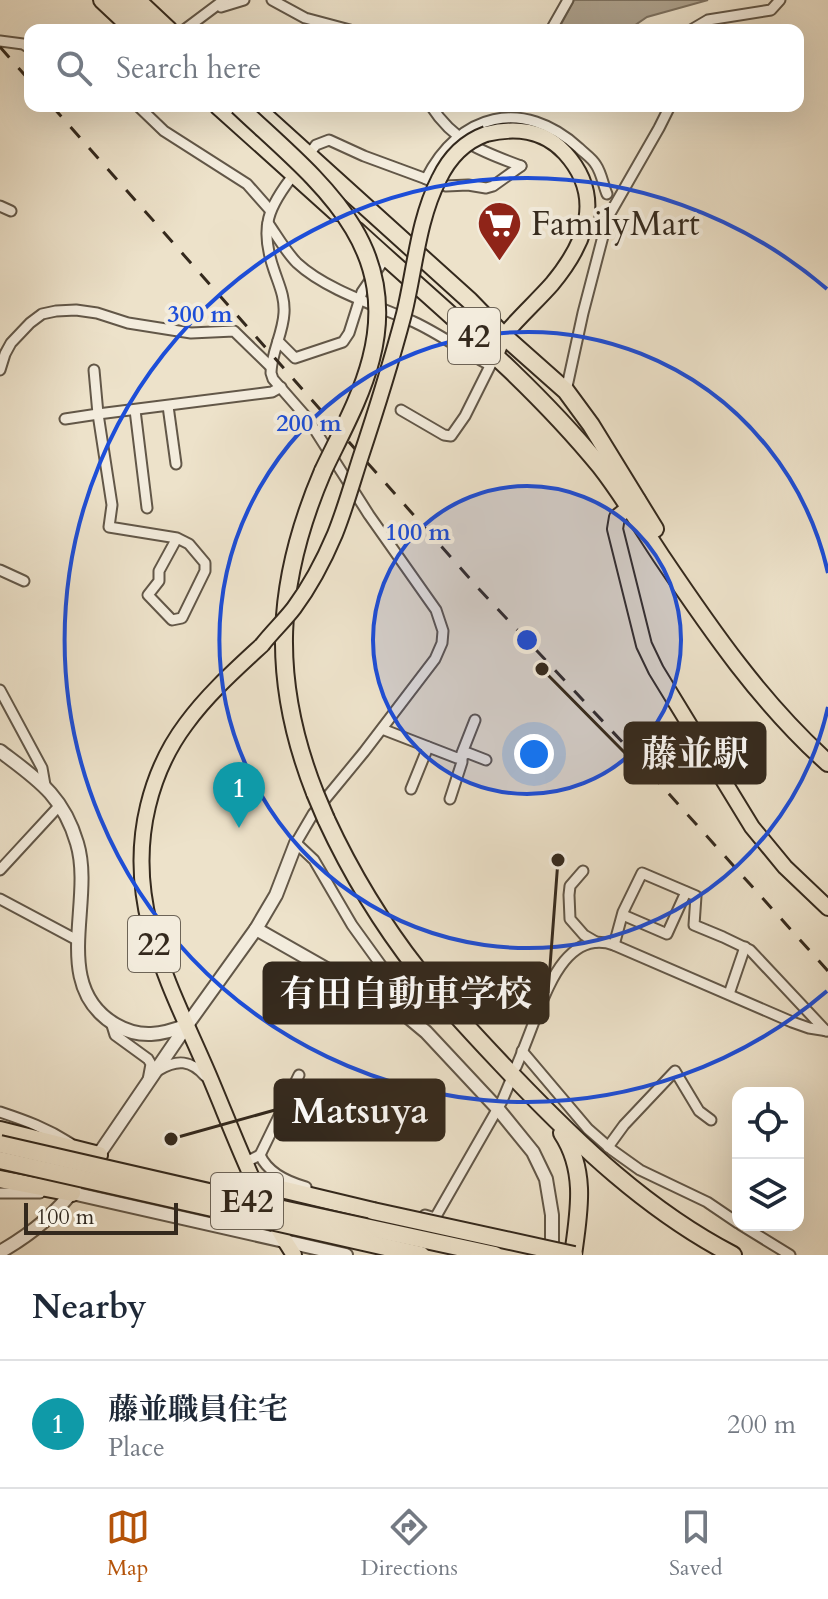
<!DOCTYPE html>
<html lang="en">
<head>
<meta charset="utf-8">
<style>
	body { margin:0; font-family:Cardo,"Noto Serif JP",serif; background:#f2f2f3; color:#1f2937 }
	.controls { position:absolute; right:24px; bottom:24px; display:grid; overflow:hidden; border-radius:16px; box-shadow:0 8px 32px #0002 }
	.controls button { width:72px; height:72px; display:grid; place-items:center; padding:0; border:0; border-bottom:2px solid #e0e1e3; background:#fff; color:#1f2937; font:40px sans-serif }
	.scale { position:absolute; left:24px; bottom:20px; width:154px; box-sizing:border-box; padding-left:8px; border:4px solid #34291d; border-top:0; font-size:22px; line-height:28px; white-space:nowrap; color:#34291d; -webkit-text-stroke:6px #f3ecdd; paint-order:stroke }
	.you { position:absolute; left:534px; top:754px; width:28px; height:28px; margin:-20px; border:6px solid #fff; border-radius:50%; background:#1a73e8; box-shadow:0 0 0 12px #1a73e833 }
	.badge { display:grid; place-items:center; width:52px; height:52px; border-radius:50%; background:#b45309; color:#fff; font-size:26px; font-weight:700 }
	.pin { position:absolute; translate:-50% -66px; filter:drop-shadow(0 2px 4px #0008) }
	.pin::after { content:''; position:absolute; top:42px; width:28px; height:24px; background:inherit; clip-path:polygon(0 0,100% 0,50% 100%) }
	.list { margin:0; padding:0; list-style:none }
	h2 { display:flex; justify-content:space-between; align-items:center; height:104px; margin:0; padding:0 32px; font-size:34px }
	h2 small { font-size:26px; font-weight:400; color:#747a83 }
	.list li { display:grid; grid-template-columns:52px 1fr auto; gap:24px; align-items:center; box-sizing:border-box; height:128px; padding:0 32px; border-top:2px solid #e0e1e3 }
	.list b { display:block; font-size:30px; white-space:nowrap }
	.list p { margin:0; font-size:26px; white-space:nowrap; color:#747a83 }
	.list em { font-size:26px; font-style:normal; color:#747a83 }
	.icon { flex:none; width:44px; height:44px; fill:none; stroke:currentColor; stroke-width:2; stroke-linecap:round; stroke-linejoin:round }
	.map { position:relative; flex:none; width:828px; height:1255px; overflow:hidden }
	.search { position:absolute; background:#fff; box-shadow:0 8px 32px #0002; left:24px; right:24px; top:24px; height:88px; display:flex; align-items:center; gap:20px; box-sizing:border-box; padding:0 28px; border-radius:16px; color:#747a83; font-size:30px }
	.sheet { height:232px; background:#fff }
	nav { display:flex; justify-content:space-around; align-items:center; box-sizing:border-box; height:112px; border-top:2px solid #e0e1e3; background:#fff; font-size:22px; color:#747a83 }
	nav a { display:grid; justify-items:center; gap:4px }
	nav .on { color:#b45309 }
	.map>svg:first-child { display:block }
	.water { fill:#aea38f; stroke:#7d7261; stroke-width:2 }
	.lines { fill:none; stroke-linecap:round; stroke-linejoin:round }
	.minor-casing { stroke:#625748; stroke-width:13 }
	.tertiary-casing { stroke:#625748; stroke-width:16 }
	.primary-casing { stroke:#34291d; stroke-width:18 }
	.trunk-casing { stroke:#34291d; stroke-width:20 }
	.motorway-casing { stroke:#34291d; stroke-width:20 }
	.minor { stroke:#f3ecdd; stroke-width:9 }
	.tertiary { stroke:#f3ecdd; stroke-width:12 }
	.primary { stroke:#ede2ca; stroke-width:14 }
	.trunk { stroke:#ede2ca; stroke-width:16 }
	.motorway { stroke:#ede2ca; stroke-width:16 }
	.rail { stroke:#34291d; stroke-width:3; stroke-dasharray:14 14; stroke-linecap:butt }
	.primary-bridge-casing { stroke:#34291d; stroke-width:18; stroke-linecap:butt }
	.motorway-bridge-casing { stroke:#34291d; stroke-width:20; stroke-linecap:butt }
	.primary-bridge { stroke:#ede2ca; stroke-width:14 }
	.motorway-bridge { stroke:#ede2ca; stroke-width:16 }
	.ring { fill:none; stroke:#1d4ed8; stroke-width:4 }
	.labels { text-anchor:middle; stroke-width:8; stroke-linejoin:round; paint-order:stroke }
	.shield { fill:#f3ecdd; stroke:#6d6457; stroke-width:2 }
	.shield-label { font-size:32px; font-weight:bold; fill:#34291d }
	.poi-label { font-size:34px; fill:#34291d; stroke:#f3ecdd; text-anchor:start }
	.centre { fill:#1d4ed8; stroke:#f3ecdd; stroke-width:4 }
	.ring-label { font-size:24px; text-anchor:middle; font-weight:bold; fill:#1d4ed8; stroke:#f3ecdd; stroke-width:8; stroke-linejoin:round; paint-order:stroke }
	.leader { fill:none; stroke:#34291d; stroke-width:3 }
	.callout-dot { fill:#34291d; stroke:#f3ecdd; stroke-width:3 }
	.callout { fill:#34291d; stroke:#34291d; stroke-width:3 }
	.callout-label { font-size:36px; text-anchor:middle; font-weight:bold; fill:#fff }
</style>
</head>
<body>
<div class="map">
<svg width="828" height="1255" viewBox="0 0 828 1255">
	<rect width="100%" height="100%" fill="#ede2ca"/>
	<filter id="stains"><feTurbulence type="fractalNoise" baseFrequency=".0025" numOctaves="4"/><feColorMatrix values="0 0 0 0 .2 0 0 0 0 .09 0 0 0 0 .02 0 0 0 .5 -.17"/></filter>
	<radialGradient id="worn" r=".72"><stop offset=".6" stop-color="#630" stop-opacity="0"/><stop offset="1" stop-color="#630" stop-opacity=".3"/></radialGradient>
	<path class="water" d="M574,0H708L647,17L628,30H558Z"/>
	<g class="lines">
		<defs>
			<g id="minor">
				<path d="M272,0L305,18L350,30"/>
				<path d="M221,7L244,0"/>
				<path d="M184,30L224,0"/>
				<path d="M551,30L568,0"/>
				<path d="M691,30L708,20L771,10L780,0"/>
				<path d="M0,41L23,44L30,48"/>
				<path d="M138,106L164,131L247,184L270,210"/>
				<path d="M431,106C454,142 483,152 521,166"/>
				<path d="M306,158L316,145L329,140L364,156L440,184L446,186L468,185L486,188L493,186L521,166"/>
				<path d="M295,173C268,207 259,227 274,270C279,285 285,297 284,313C283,334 271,353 271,373L273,379L308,419L369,515L436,610L443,631L442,643L435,659L364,752L313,814L296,843L314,860L352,925L404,997L402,1012"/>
				<path d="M426,179C459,113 523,97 579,148C585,154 592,158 596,165C602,174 603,185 607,194"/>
				<path d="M0,206L11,211"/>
				<path d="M268,223C277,236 286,252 297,263C326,290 378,306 414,322C440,334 464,352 490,365"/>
				<path d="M278,341L295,358L343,342L349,333L362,292L386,257"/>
				<path d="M0,370L5,354L11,343L30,323L42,314L56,311L76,310L97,313L128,323L191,333L234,331L271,367"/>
				<path d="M566,391L583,313L608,217L659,128L670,106"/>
				<path d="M168,406L176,464"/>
				<path d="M135,410L147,508"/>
				<path d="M401,410L444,435L451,436L465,416L492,362"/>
				<path d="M65,419L98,414L94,370"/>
				<path d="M177,538L159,571V581L148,595L172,620L182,618L205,571V563L189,544L177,538L109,527L112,505L98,414L272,392L281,387"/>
				<path d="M0,570L24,581"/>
				<path d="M0,690L42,768L45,785"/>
				<path d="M382,729L457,758L468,753L486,760"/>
				<path d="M411,789L428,747"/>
				<path d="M450,799L462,762V753L475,720"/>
				<path d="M0,870L60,805"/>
				<path d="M583,871L570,886L569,895L570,919L584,935L596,942"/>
				<path d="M0,899L77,940"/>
				<path d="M623,915L667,934L686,892"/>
				<path d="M614,945L623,912L642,873L696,896L694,925L723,937L750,950L826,1031"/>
				<path d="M729,994L745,947"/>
				<path d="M111,1022L115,1035L148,1059L151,1064L148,1080"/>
				<path d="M522,1051L588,1129L612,1150L640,1170L707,1202L738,1223"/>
				<path d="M516,1067C523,1051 529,1035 535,1019C548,987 568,929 614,945L792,1022L809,1028L828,1031"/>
				<path d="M159,1070C177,1059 191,1060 205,1076"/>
				<path d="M0,1112C27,1121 46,1128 70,1143"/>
				<path d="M608,1147L624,1125L675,1071L699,1111L711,1120"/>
				<path d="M260,1155L299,1075"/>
				<path d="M246,1162L260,1155C268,1173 288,1182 306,1187"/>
				<path d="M0,1193H40"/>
				<path d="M425,1215L435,1218L502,1101L510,1082"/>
				<path d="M741,1225L790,1255"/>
			</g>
			<g id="tertiary">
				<path d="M0,751C37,779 63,795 77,843C95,902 49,986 116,1025C140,1039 162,1035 187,1025"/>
				<path d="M256,929L402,1012L426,1032L498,1109L533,1152L546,1179L552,1215V1255"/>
				<path d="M95,1160L187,1025L256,929L276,895L296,843"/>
				<path d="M72,1193L346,1255"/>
				<path d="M0,1252C28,1236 56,1214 75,1188"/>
			</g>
			<g id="primary">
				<path d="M486,134C515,127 543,129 565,153C605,197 586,243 552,284C537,301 520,316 506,333C501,340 499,348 496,355"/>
				<path d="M638,500L617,517L615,529L644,645L656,670L752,827L785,867L828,908"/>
				<path d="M262,645C235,670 208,694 186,724C168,748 155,777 148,806C124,905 170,985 208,1073C234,1134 257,1200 294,1255"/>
			</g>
			<g id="trunk">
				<path d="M102,0L134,30"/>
				<path d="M137,0L169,30"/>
				<path d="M218,106L336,212"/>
				<path d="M254,106L470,301L504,336L566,391L591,425L655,529"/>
				<path d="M356,230C440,307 528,378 600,466C622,494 641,526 661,556C711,630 761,703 828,763"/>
			</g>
			<g id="motorway">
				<path d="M121,0L154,30"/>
				<path d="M315,793C270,679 275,583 323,471"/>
				<path d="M326,819C351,873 382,924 418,970C447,1007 480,1041 512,1075C578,1144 648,1211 733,1255"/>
				<path d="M0,1130L99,1155"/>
				<path d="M562,1133C587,1171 579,1212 573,1255"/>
				<path d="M0,1179L72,1193"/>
				<path d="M256,1183L373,1211"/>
			</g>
		</defs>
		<use href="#minor" class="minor-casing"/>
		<use href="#tertiary" class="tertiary-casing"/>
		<use href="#primary" class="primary-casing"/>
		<use href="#trunk" class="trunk-casing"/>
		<use href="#motorway" class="motorway-casing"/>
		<use href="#minor" class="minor"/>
		<use href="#tertiary" class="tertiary"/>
		<use href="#primary" class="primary"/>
		<use href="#trunk" class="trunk"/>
		<use href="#motorway" class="motorway"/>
		<g class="rail">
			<path d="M0,47L30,81"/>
			<path d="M52,106L479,589L625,745L828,971"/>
		</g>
		<defs>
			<path id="primary-bridge" d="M262,645C272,632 284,621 294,608C311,585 324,560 335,534C345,509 352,484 360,459C376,411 391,363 404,314C415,269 418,220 439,179C449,158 464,142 486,134"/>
			<g id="motorway-bridge">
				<path d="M238,106C314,178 402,240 371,359C361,398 340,435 323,471"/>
				<path d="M315,793L326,819"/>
				<path d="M0,1144L287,1210L495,1255"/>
				<path d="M0,1160L421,1255"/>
				<path d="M373,1211L574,1255"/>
			</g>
		</defs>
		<use href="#primary-bridge" class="primary-bridge-casing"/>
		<use href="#motorway-bridge" class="motorway-bridge-casing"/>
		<use href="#primary-bridge" class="primary-bridge"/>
		<use href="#motorway-bridge" class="motorway-bridge"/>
	</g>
	<circle cx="527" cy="640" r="154" fill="#1d4ed8" fill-opacity=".12"/>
	<g class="ring">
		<circle cx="527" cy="640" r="154"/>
		<path d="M828 707A308 308 0 1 1 828 573"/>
		<path d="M827 991A462 462 0 1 1 827 289"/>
	</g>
	<defs>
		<symbol id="supermarket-pin" viewBox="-11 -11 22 30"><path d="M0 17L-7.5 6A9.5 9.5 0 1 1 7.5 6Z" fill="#8f2418" stroke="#f3ecdd"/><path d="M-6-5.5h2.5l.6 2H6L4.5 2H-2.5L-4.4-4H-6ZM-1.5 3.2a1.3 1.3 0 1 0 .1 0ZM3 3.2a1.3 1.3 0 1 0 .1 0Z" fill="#fff"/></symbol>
	</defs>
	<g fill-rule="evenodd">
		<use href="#supermarket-pin" x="474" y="198" width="51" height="69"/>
	</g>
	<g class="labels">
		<g class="shield">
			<rect x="448" y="308" width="52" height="56" rx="6"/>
			<rect x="128" y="916" width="52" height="56" rx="6"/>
			<rect x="211" y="1173" width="72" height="56" rx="6"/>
		</g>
		<g class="shield-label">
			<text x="474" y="347">42</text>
			<text x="154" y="955">22</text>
			<text x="247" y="1212">E42</text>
		</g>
		<g class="poi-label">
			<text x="531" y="235">FamilyMart</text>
		</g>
	</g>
	<circle cx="527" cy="640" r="12" class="centre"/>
	<g class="ring-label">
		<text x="200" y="322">300 m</text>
		<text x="309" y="431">200 m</text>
		<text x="418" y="540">100 m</text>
	</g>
	<path class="leader" d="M542 669L625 753M558 860L548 993M171 1139L275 1110"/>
	<g class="callout-dot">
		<circle cx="542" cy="669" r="8"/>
		<circle cx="558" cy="860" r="8"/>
		<circle cx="171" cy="1139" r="8"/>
	</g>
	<g class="callout">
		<rect x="625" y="723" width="140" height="60" rx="8"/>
		<rect x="264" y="963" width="284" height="60" rx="8"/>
		<rect x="275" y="1080" width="169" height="60" rx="8"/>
	</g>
	<g class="callout-label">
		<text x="695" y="766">藤並駅</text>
		<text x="406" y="1006">有田自動車学校</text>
		<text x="360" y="1123">Matsuya</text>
	</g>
	<rect width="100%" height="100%" filter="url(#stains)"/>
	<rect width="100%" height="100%" fill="url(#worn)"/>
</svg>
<div class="controls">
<button><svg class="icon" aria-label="locate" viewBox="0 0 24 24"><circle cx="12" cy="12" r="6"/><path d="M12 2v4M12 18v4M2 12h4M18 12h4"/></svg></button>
<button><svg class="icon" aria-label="layers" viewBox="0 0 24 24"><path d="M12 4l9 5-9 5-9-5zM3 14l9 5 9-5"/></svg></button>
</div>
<div class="scale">100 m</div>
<div class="you"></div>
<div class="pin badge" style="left:239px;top:828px;background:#0f9aa8">1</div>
<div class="search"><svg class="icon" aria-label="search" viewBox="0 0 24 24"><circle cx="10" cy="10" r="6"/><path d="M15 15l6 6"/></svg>Search here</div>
</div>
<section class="sheet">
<h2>Nearby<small></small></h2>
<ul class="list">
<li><span class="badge" style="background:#0f9aa8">1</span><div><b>藤並職員住宅</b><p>Place</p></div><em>200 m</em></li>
</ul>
</section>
<nav>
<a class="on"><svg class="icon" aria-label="map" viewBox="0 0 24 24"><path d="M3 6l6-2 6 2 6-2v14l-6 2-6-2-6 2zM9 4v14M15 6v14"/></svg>Map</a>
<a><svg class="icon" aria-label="directions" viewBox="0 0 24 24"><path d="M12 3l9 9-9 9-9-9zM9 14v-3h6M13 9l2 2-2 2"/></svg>Directions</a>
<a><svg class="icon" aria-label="saved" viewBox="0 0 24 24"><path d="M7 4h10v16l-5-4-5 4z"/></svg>Saved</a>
</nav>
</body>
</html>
